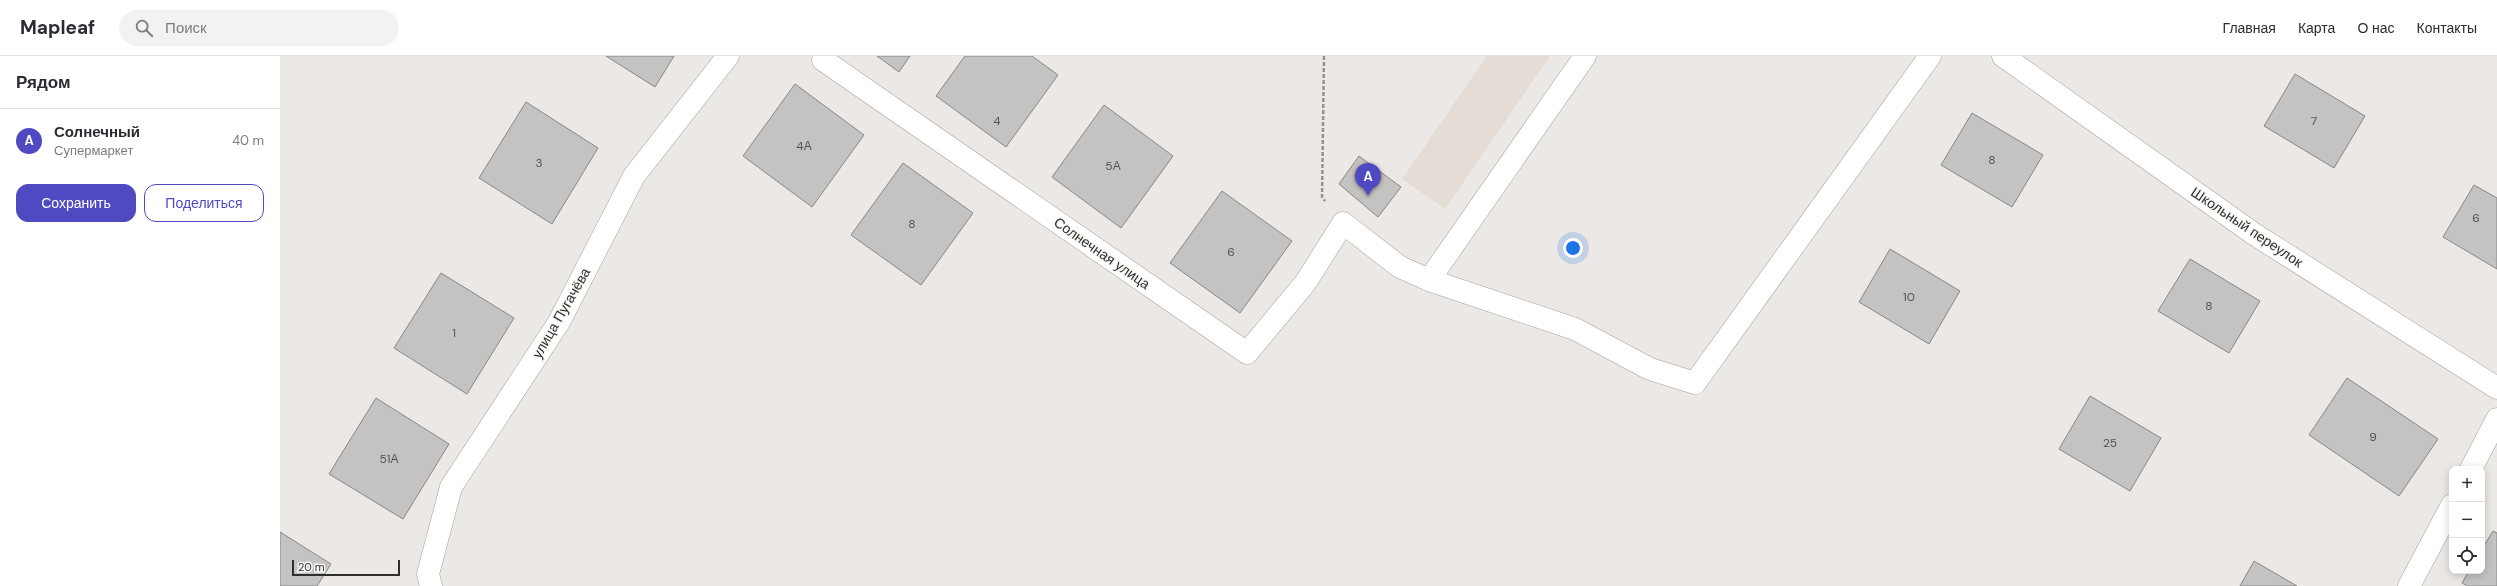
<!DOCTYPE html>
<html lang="ru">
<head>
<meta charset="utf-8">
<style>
	body { margin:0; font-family:"DM Sans",sans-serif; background:#f2f2f3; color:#2b2b33 }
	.controls { position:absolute; right:12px; bottom:12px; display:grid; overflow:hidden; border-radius:8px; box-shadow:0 2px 10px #0003 }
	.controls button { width:36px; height:36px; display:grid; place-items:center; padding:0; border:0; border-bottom:1px solid #e1e1e2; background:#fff; color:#2b2b33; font:20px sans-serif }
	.scale { position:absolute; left:12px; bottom:10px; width:108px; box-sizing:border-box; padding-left:4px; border:2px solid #302f2e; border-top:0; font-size:11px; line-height:14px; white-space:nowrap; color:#302f2e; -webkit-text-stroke:3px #f8f6f3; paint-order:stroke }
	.you { position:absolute; left:1293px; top:192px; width:14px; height:14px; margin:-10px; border:3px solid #fff; border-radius:50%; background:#1a73e8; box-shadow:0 0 0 6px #1a73e833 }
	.badge { display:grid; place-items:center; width:26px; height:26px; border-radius:50%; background:#4f4ac1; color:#fff; font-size:13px; font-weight:700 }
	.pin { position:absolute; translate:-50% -33px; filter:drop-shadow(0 1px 2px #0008) }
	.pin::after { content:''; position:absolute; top:21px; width:14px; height:12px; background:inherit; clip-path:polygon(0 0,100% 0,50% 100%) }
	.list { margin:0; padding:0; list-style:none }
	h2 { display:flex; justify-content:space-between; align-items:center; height:52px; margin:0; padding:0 16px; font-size:17px }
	h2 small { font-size:13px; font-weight:400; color:#7c7c81 }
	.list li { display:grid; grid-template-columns:26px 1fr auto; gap:12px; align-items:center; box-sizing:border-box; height:64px; padding:0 16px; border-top:1px solid #e1e1e2 }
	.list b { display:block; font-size:15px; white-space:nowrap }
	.list p { margin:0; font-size:13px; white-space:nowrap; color:#7c7c81 }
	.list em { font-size:13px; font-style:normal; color:#7c7c81 }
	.actions { display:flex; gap:8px; padding:12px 16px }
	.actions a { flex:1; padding:9px 0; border:1px solid #4f4ac1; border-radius:12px; text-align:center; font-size:14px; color:#4f4ac1 }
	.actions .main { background:#4f4ac1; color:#fff }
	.icon { flex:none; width:22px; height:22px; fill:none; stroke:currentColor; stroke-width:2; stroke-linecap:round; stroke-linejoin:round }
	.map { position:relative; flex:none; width:2217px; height:530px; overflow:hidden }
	header { display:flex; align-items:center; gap:24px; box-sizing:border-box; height:56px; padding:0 20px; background:#fff; border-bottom:1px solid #e1e1e2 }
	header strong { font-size:19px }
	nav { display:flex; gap:22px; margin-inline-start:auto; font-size:14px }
	.search { width:280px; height:36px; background:#f2f2f3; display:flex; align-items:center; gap:10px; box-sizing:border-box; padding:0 14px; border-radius:22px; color:#7c7c81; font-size:15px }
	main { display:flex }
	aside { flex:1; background:#fff }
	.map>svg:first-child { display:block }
	.built { fill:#e5ddd5 }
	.building { fill:#c5c3c1; stroke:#8a8886 }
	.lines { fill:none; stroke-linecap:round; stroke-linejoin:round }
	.street-casing { stroke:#a3a19e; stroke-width:23 }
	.path { stroke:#949291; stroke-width:2.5; stroke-dasharray:4 2; stroke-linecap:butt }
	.street { stroke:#fff; stroke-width:22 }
	.labels { text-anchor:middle; stroke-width:3; stroke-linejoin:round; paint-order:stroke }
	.number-label { font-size:12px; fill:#555453 }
	.street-label { font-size:14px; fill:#302f2e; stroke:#f8f6f3 }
</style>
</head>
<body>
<header>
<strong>Mapleaf</strong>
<div class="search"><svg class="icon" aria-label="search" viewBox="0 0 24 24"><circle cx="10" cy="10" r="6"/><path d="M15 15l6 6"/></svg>Поиск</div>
<nav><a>Главная</a><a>Карта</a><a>О нас</a><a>Контакты</a></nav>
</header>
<main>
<aside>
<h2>Рядом<small></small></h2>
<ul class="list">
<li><span class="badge">A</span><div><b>Солнечный</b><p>Супермаркет</p></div><em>40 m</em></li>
</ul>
<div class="actions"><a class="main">Сохранить</a><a>Поделиться</a></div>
</aside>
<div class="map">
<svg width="2217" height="530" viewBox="0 0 2217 530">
	<rect width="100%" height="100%" fill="#ebe8e6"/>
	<path class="built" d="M1207,0H1270L1165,153L1122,123Z"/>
	<g class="building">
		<path d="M326,0H394L375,31Z"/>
		<path d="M597,0H630L619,16Z"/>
		<path d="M685,0H752L778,19L726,91L656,40Z"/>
		<path d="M2015,18L2085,60L2054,112L1984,70Z"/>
		<path d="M515,28L584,79L532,151L463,100Z"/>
		<path d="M246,46L318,92L272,168L199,122Z"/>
		<path d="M824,49L893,100L841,172L772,121Z"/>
		<path d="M1692,57L1763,99L1732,151L1661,109Z"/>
		<path d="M1079,100L1121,131L1098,161L1059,128Z"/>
		<path d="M623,107L693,157L641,229L571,179Z"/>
		<path d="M2194,129L2217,142V213L2163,181Z"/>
		<path d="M942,135L1012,185L960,257L890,207Z"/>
		<path d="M1610,193L1680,235L1649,288L1579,246Z"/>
		<path d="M1910,203L1980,245L1949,297L1878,255Z"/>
		<path d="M161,217L234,262L187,338L114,292Z"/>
		<path d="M2067,322L2158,383L2119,440L2029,379Z"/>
		<path d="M1810,340L1881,382L1850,435L1779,393Z"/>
		<path d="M96,342L169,388L123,463L49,418Z"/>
		<path d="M2213,475L2217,477V530H2187L2182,527L2189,515H2202V493Z"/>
		<path d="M0,476L51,508L37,530H0Z"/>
		<path d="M1974,505L2017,530H1960Z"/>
	</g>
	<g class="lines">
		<defs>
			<g id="street">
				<path d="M1723,0L1974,178L2217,332"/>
				<path d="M543,4L967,297L1026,226L1063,167L1120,211L1149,224L1305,0"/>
				<path d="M1149,224L1295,273L1370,313L1415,327L1650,0"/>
				<path d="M2191,413L2217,363"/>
				<path d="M151,530L148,518L171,431L279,266L354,120L448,0"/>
				<path d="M2129,530L2172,449"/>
			</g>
		</defs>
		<use href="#street" class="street-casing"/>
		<path class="path" d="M1044,0L1042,141L1045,145"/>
		<use href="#street" class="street"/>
	</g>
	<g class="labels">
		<g class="number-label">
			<text x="717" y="69">4</text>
			<text x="2034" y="69">7</text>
			<text x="524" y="94">4А</text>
			<text x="1712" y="108">8</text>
			<text x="259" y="111">3</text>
			<text x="833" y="114">5А</text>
			<text x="2196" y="166">6</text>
			<text x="632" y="172">8</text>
			<text x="951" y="200">6</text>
			<text x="1629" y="245">10</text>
			<text x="1929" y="254">8</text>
			<text x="174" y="281">1</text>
			<text x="2093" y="385">9</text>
			<text x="1830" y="391">25</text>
			<text x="109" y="407">51А</text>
		</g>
		<g class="street-label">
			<text transform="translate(1967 171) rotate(34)" y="5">Школьный переулок</text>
			<text transform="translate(822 197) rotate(35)" y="5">Солнечная улица</text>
			<text transform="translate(281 257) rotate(-60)" y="5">улица Пугачёва</text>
		</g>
	</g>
</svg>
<div class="controls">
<button>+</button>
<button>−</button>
<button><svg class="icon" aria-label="locate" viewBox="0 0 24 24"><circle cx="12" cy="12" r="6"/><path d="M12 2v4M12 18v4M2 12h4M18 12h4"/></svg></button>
</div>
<div class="scale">20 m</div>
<div class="you"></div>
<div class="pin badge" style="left:1088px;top:140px">A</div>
</div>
</main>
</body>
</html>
